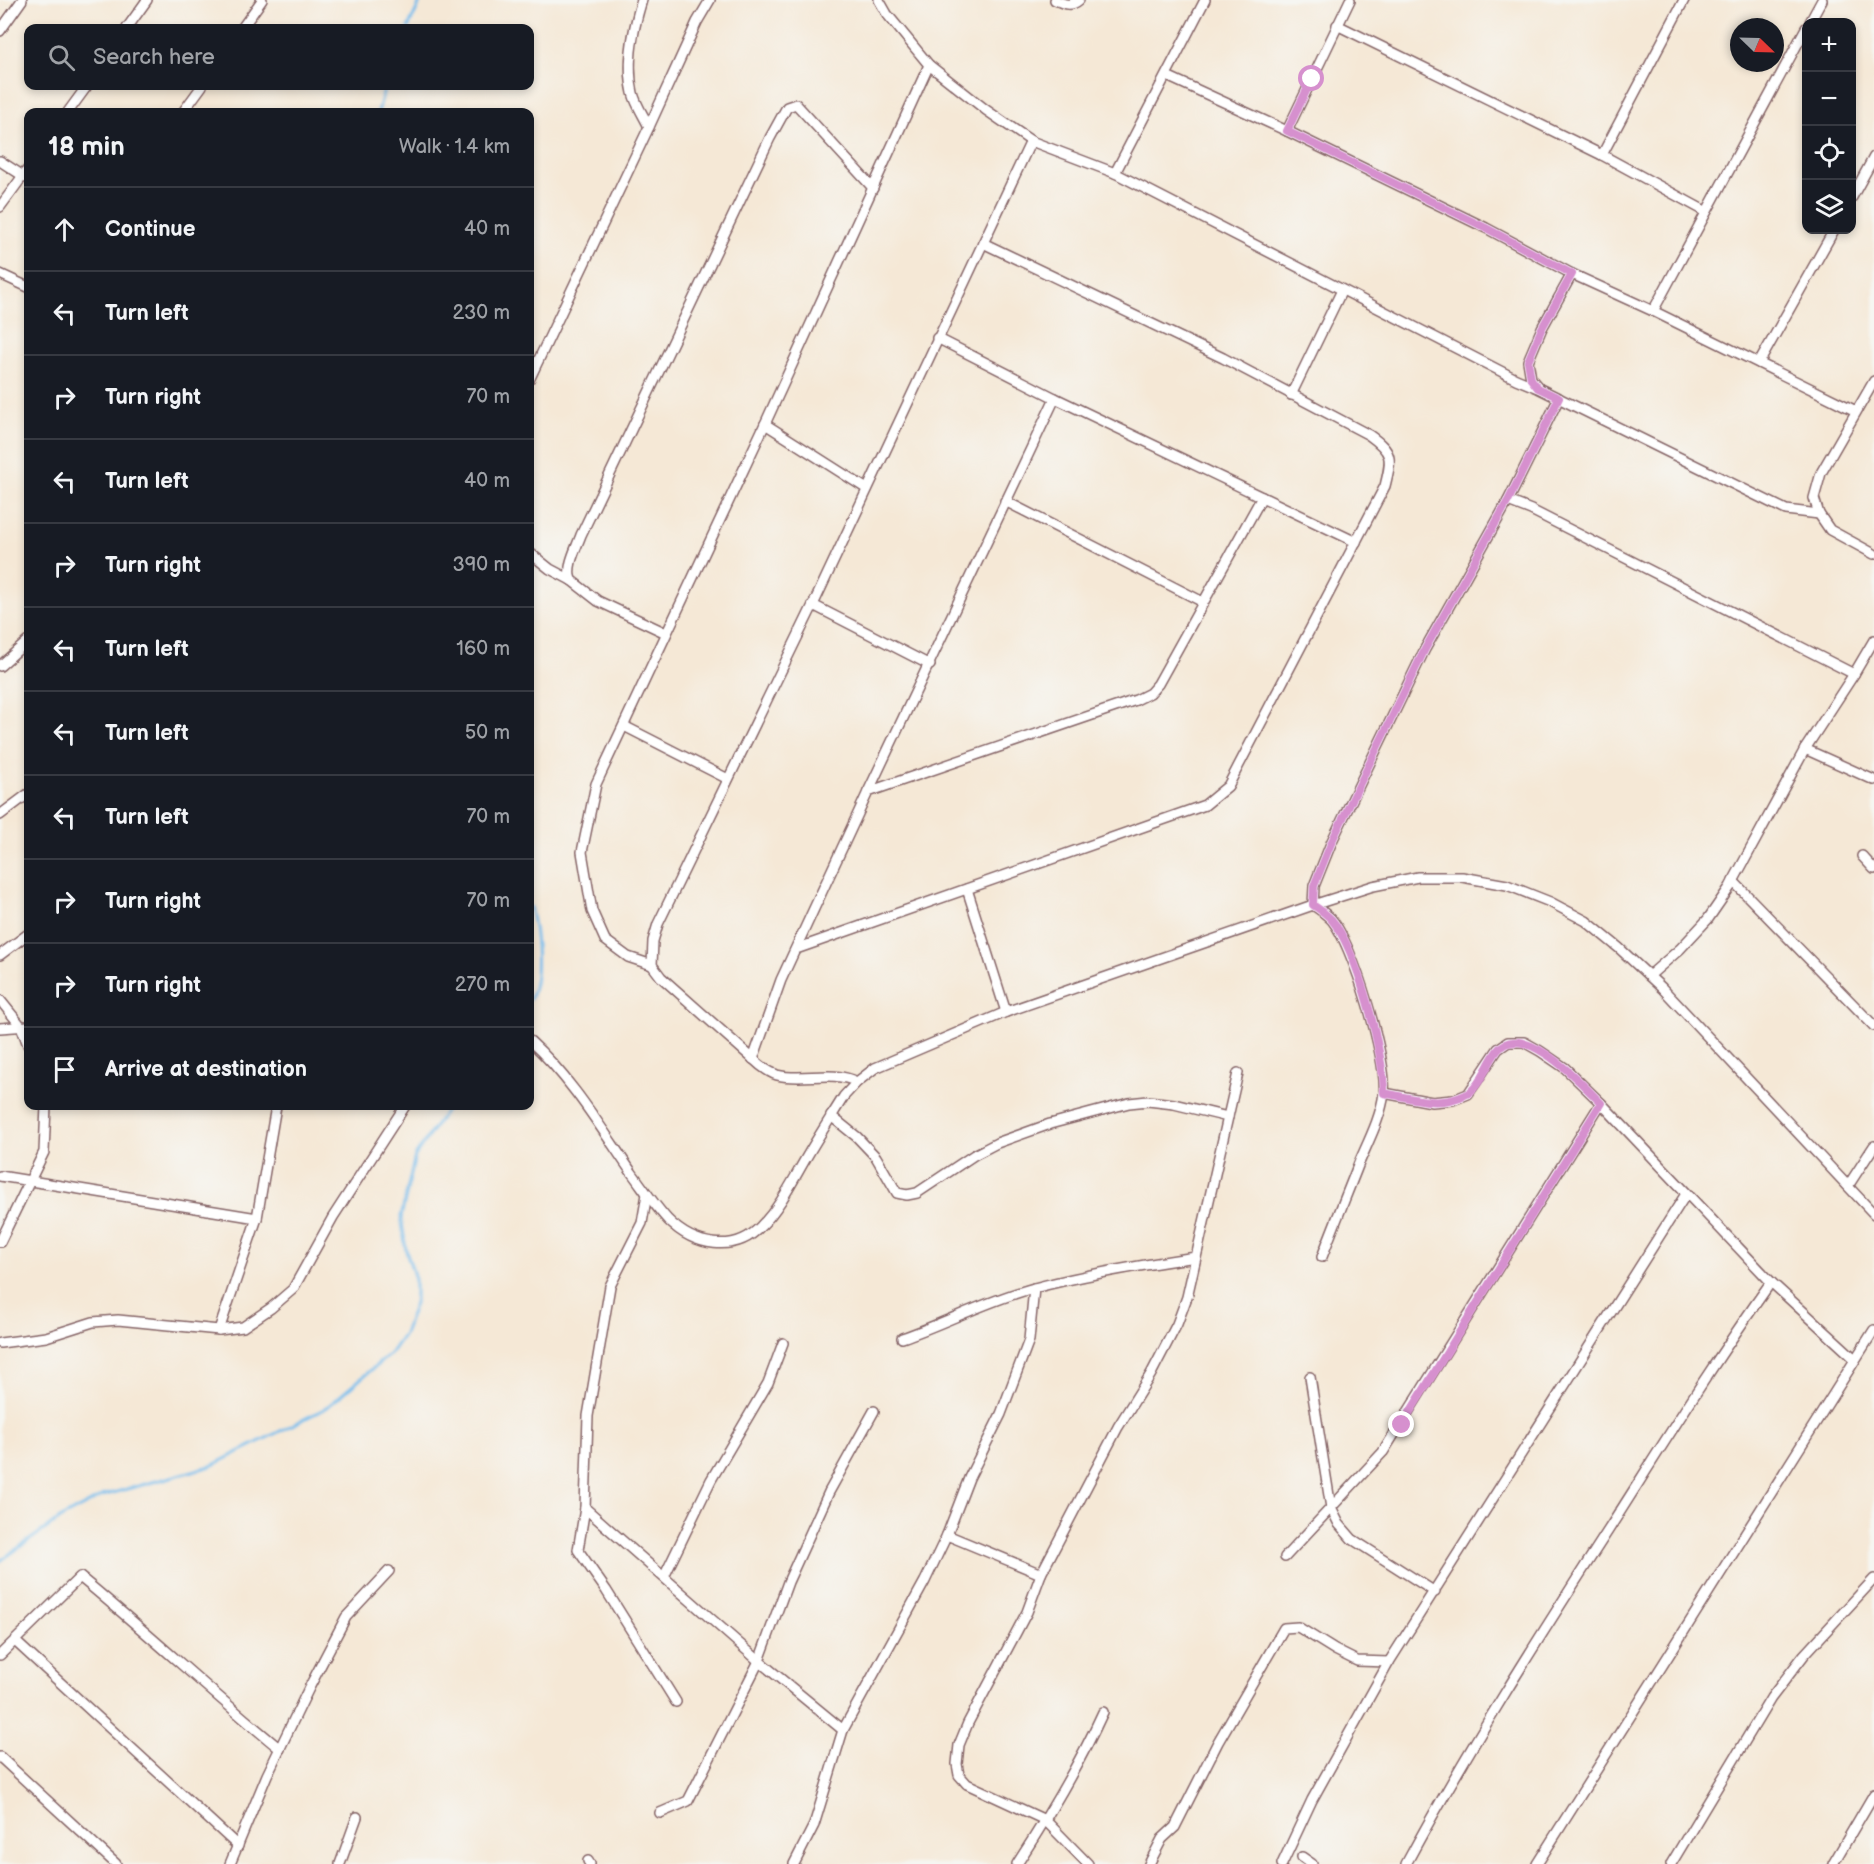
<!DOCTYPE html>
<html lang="en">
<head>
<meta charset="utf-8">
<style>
	body { margin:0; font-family:"Balsamiq Sans",sans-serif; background:#20242c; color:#f1f3f6 }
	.controls { position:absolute; right:18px; top:18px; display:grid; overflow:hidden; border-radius:12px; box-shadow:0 3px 9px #0003 }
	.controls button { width:54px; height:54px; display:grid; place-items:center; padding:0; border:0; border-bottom:2px solid #363941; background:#171b24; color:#f1f3f6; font:30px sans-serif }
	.compass { position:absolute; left:1730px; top:18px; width:54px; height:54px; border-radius:50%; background:#171b24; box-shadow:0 3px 9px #0003; rotate:113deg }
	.stop { position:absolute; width:18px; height:18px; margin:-14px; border:4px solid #d690ce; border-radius:50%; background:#fff }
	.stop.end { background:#d690ce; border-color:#fff; box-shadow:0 2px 6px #0008 }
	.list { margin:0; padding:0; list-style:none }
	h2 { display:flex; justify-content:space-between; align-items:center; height:78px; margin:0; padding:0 24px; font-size:26px }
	h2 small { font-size:20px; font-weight:400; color:#9ea1a6 }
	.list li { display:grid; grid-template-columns:39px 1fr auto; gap:18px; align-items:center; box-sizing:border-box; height:84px; padding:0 24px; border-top:2px solid #363941 }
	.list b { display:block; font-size:22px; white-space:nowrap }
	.list em { font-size:20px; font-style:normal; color:#9ea1a6 }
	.icon { flex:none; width:33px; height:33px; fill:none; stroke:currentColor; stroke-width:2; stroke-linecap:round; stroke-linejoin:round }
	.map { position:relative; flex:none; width:1874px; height:1864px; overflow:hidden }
	.search { position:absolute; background:#171b24; box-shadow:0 3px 9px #0003; left:24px; top:24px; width:510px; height:66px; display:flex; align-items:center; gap:15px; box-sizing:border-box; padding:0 21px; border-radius:12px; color:#9ea1a6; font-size:22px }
	.panel { position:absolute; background:#171b24; box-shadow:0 3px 9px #0003; left:24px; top:108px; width:510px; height:1002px; border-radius:12px }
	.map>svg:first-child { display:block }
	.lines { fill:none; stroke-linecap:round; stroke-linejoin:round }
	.stream { stroke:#74bcec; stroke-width:3 }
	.minor-casing { stroke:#866567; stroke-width:12 }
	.minor { stroke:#fff; stroke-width:9 }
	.route { stroke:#d690ce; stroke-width:8 }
</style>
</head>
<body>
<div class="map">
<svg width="1874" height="1864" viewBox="0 0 1874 1864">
	<rect width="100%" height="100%" fill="#f6f6f2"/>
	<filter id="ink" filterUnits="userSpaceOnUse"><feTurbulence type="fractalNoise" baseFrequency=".0167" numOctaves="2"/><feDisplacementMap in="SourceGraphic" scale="12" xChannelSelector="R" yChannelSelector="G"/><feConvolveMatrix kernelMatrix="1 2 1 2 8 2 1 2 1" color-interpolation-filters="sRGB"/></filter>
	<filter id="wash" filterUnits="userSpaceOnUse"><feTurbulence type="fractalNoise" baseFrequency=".008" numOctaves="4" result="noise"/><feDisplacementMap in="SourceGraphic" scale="24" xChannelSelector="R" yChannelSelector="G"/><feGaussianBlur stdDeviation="1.35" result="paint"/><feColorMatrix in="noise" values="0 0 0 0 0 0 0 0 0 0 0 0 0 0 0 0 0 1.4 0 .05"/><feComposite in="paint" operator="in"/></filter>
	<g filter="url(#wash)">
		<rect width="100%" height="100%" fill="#f5e8d6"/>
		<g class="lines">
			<g class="stream">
				<path d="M408,28L421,0"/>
				<path d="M378,112L385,86"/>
				<path d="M530,907C536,931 541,977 530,999"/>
				<path d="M0,1561L61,1518L102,1496L211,1466L326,1408L390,1354L404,1334L415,1303V1279L406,1250L401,1217L415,1156L449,1106"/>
			</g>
		</g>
	</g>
	<g filter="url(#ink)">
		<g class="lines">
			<defs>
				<g id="minor">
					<path d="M642,0C633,29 626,63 633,93C636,105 644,116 649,127"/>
					<path d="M879,0L887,14L929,65L986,110L1031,141L1115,173L1516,379L1538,388L1786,510L1819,514"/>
					<path d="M1055,0C1064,4 1071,7 1079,0"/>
					<path d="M1810,22L1822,0"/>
					<path d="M1337,25L1602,155L1705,211"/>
					<path d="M127,28L147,0"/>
					<path d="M242,28L262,0"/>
					<path d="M0,31L22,0"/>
					<path d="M1167,76L1287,131L1486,228L1572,274L1653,311L1856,411"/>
					<path d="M68,112L87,86"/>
					<path d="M183,112L202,86"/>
					<path d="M1287,131L1350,0"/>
					<path d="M1602,155L1684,0"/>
					<path d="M0,161L28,179"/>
					<path d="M1115,173L1205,0"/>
					<path d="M1852,197L1874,157"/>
					<path d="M0,207L28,169"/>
					<path d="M0,274L28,287"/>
					<path d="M1653,311L1806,28"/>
					<path d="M937,338L1055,398L1356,542"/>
					<path d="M1759,363L1834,230"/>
					<path d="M530,378L649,127L697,22L710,0"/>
					<path d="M1874,381L1821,473L1814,498L1819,514L1830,530L1874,554"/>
					<path d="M1538,387L1531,379L1528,361L1542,328L1572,274"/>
					<path d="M1291,395L1342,290"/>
					<path d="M765,424L867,489"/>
					<path d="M1005,501L1203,602"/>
					<path d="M1508,501L1531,510L1854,674"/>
					<path d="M530,553L550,569L571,580"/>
					<path d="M813,605L930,665"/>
					<path d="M666,633L598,601L571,580C566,566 576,549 581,535L770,138L787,107L796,104L873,188"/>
					<path d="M0,666L28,641"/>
					<path d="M624,726L728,779"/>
					<path d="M1805,749L1874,780"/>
					<path d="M868,792L1136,700L1150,693L1158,684L1262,497"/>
					<path d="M0,815L28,794"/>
					<path d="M1862,856L1874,869"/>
					<path d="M1733,881L1874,1026"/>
					<path d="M967,889L1006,1012"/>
					<path d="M796,949L1205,805L1228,786L1385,486C1392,458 1393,452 1369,435L1223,358L983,243"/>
					<path d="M0,955L28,934"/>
					<path d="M652,965L628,957L605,940L592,911L582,852L596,784L765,424L929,65"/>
					<path d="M1649,976L1680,949L1708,919L1730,887L1805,749L1854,674L1874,640"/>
					<path d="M0,1000L21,1026L28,1045"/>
					<path d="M0,1028L28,1026"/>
					<path d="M530,1041C571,1078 601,1128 632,1173C644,1189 655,1206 668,1220C694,1246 735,1254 761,1226C780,1207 792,1182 806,1158C818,1137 831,1117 844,1096L857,1082L875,1068L1006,1012L1313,905L1373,886L1418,877H1462L1507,885L1550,902L1586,921L1619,948L1662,988L1874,1214"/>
					<path d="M753,1059L781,980L868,792L1055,398"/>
					<path d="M857,1082C832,1069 803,1082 777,1075C771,1073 765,1069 760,1065L661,977L652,965L653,941L658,924L813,605L1031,141"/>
					<path d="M1384,1093L1432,1102L1453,1100L1468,1094L1498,1049L1508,1042H1524L1540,1051L1565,1068L1601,1103L1771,1282L1855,1359"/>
					<path d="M831,1116L857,1137L876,1157L897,1193L907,1195L917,1193L974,1155L997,1143L1050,1124L1129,1103L1148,1101L1174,1104L1228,1117"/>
					<path d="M0,1176L257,1218"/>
					<path d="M1848,1186L1874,1146"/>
					<path d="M647,1194L642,1223L610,1286L588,1416L585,1508L759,1661L843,1730L925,1581L947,1535L969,1478L1001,1414L1029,1340L1034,1288"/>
					<path d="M0,1242L44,1152L46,1106"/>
					<path d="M1322,1257C1334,1225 1347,1194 1359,1163C1369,1140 1381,1117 1384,1093C1388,1062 1353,943 1331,919C1326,914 1319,909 1313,905L1314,886L1332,841L1425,649L1508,501L1559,398"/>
					<path d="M219,1330L257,1218L276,1106"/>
					<path d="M902,1338C946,1323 988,1300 1034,1288C1087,1274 1142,1265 1196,1257"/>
					<path d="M0,1343L46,1337L93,1322L118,1320L219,1330L243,1327L271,1308L293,1289L333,1217L405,1106"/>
					<path d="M1310,1377L1331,1508L1339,1524L1352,1539L1435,1592"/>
					<path d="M585,1508L578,1550L606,1590L676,1702"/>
					<path d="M947,1535L1041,1574"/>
					<path d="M1285,1557L1383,1452L1601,1103"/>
					<path d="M664,1577L711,1480L768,1383L783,1343"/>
					<path d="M15,1641L238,1846"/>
					<path d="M0,1655L80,1577C148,1633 212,1693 280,1749"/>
					<path d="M0,1757L116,1864"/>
					<path d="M660,1813L688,1801L759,1661L788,1582L829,1492L874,1411"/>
					<path d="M1302,1857L1312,1864"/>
					<path d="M588,1861L590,1864"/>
					<path d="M230,1864L267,1775L309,1688L346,1617L389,1571"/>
					<path d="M340,1864L357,1817"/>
					<path d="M794,1864L814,1825L843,1730"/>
					<path d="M1017,1864C1049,1815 1079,1765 1103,1712"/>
					<path d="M1088,1864L1045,1820L967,1784L959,1775L957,1764L959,1745L968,1723L1027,1612L1041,1574L1118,1427L1151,1374L1177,1324L1187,1297L1238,1073"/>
					<path d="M1149,1864L1162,1839L1175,1827L1218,1742L1284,1628L1298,1627L1335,1650L1357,1661L1389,1662"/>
					<path d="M1282,1864L1312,1800L1389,1662L1686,1194"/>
					<path d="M1406,1864C1468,1749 1538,1639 1609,1529C1662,1446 1714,1362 1771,1282"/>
					<path d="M1537,1864L1874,1330"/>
					<path d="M1671,1864L1771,1698L1804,1655L1874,1579"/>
					<path d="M1833,1864L1874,1794"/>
				</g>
			</defs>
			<use href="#minor" class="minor-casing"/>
			<use href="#minor" class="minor"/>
		</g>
	</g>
	<g class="lines" filter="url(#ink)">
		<path class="route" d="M1312,79L1287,131L1486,228L1572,274L1542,328L1528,361L1531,379L1538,388L1559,398L1508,501L1425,649L1332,841L1314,886L1313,905C1319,909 1326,914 1331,919C1357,948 1384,1054 1384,1093C1411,1098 1439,1108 1465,1095C1480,1088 1487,1064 1497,1051C1522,1018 1583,1085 1601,1103L1402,1425"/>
	</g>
</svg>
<div class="controls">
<button>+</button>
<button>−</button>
<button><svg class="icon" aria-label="locate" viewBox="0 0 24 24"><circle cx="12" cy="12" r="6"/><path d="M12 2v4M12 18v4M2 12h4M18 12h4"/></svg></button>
<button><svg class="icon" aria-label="layers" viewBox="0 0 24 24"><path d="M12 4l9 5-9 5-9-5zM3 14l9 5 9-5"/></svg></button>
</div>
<svg class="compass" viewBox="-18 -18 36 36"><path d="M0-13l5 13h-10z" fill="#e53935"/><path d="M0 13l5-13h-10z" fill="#9ea1a6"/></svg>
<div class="stop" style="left:1312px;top:79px"></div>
<div class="stop end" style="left:1402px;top:1425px"></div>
<div class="search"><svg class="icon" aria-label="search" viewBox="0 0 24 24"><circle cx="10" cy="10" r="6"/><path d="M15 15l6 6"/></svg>Search here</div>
<section class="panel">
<h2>18 min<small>Walk · 1.4 km</small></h2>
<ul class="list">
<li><svg class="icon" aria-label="ahead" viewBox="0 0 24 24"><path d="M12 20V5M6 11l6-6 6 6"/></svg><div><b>Continue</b></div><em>40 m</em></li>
<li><svg class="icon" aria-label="left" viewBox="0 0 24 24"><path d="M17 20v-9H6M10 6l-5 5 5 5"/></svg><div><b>Turn left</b></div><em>230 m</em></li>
<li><svg class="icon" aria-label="right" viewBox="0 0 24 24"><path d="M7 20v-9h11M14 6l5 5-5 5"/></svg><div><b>Turn right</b></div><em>70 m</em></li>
<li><svg class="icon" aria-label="left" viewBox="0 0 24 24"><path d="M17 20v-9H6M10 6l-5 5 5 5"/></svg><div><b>Turn left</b></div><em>40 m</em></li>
<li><svg class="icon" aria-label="right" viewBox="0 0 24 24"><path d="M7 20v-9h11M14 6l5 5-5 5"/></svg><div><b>Turn right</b></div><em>390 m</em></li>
<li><svg class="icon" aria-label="left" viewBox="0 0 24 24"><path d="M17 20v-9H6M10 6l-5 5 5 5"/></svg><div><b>Turn left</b></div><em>160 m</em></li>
<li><svg class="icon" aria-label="left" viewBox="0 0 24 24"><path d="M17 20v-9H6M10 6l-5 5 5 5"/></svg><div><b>Turn left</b></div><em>50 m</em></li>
<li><svg class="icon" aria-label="left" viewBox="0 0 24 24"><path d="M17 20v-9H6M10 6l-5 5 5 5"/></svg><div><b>Turn left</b></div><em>70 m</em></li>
<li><svg class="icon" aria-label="right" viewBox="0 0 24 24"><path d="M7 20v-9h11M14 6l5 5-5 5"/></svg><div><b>Turn right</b></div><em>70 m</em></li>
<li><svg class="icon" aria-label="right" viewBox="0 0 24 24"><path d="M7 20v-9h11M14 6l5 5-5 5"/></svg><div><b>Turn right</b></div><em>270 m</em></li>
<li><svg class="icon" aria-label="arrive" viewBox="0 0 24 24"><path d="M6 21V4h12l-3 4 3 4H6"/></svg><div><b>Arrive at destination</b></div></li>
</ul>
</section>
</div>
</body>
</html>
